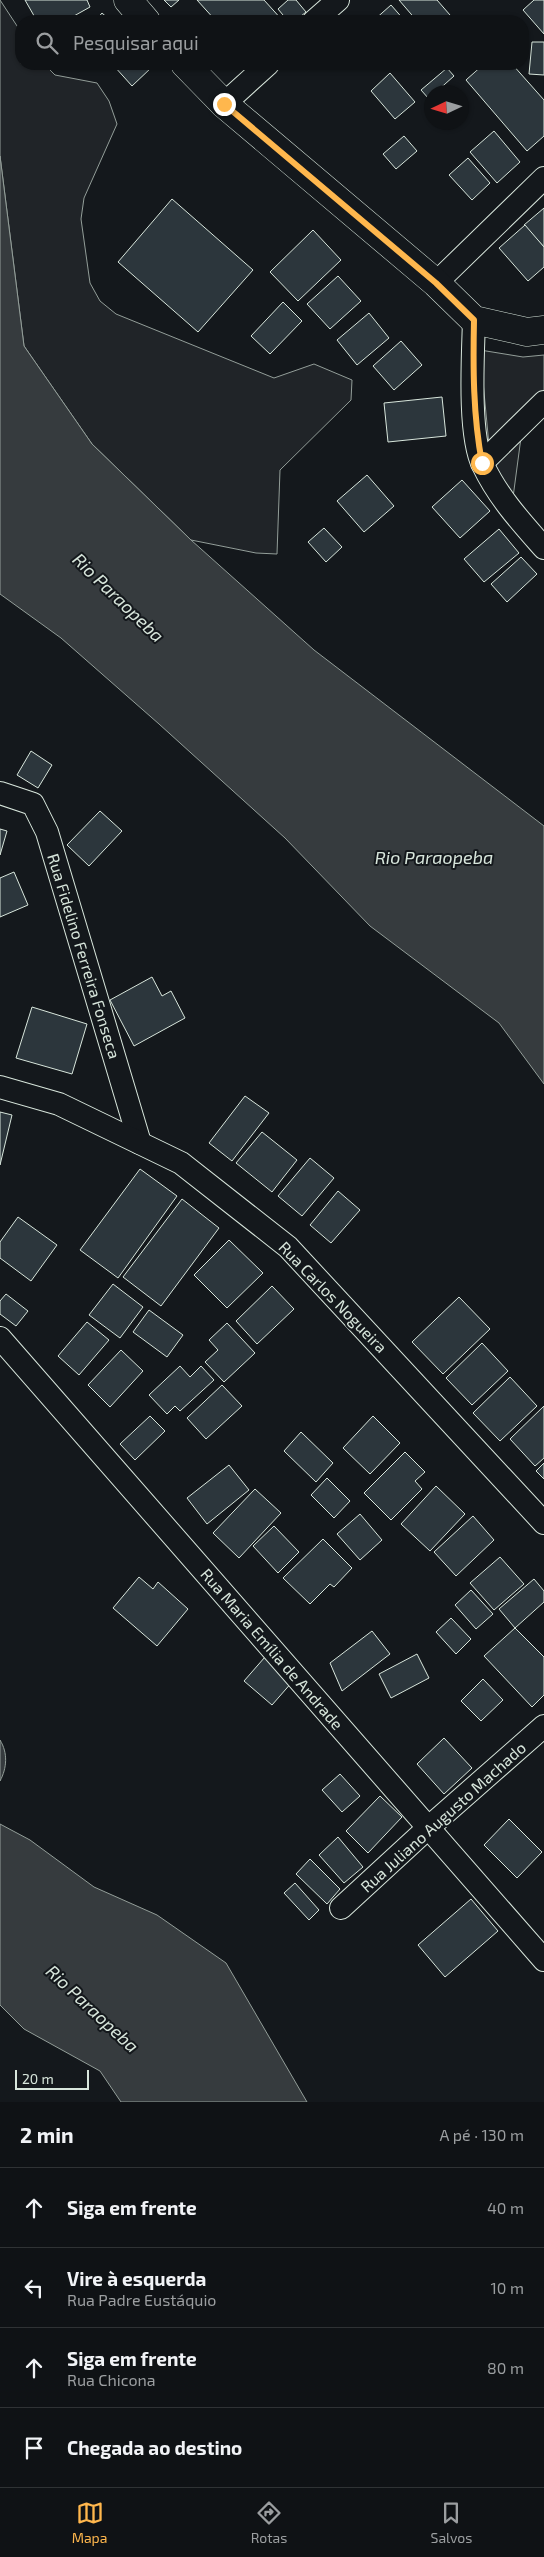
<!DOCTYPE html>
<html lang="pt">
<head>
<meta charset="utf-8">
<style>
	body { margin:0; font-family:"Exo 2",sans-serif; background:#181b1e; color:#f1f3f6 }
	.compass { position:absolute; left:424px; top:85px; width:45px; height:45px; border-radius:50%; background:#0f1215; box-shadow:0 1px 4px #0004; rotate:266deg }
	.scale { position:absolute; left:15px; bottom:12px; width:74px; box-sizing:border-box; padding-left:5px; border:2px solid #d8e6dc; border-top:0; font-size:14px; line-height:18px; white-space:nowrap; color:#d8e6dc; -webkit-text-stroke:4px #14181c; paint-order:stroke }
	.stop { position:absolute; width:15px; height:15px; margin:-11px; border:4px solid #ffb74d; border-radius:50%; background:#fff }
	.stop.end { background:#ffb74d; border-color:#fff; box-shadow:0 1px 5px #0008 }
	.list { margin:0; padding:0; list-style:none }
	h2 { display:flex; justify-content:space-between; align-items:center; height:65px; margin:0; padding:0 20px; font-size:21px }
	h2 small { font-size:16px; font-weight:400; color:#9b9ea0 }
	.list li { display:grid; grid-template-columns:32px 1fr auto; gap:15px; align-items:center; box-sizing:border-box; height:80px; padding:0 20px; border-top:1px solid #2f3234 }
	.list b { display:block; font-size:19px; white-space:nowrap }
	.list p { margin:0; font-size:16px; white-space:nowrap; color:#9b9ea0 }
	.list em { font-size:16px; font-style:normal; color:#9b9ea0 }
	.icon { flex:none; width:28px; height:28px; fill:none; stroke:currentColor; stroke-width:2; stroke-linecap:round; stroke-linejoin:round }
	.map { position:relative; flex:none; width:544px; height:2102px; overflow:hidden }
	.search { position:absolute; background:#0f1215; box-shadow:0 1px 4px #0004; left:15px; right:15px; top:15px; height:55px; display:flex; align-items:center; gap:12px; box-sizing:border-box; padding:0 18px; border-radius:20px; color:#9b9ea0; font-size:19px }
	.sheet { height:385px; background:#0f1215 }
	nav { display:flex; justify-content:space-around; align-items:center; box-sizing:border-box; height:70px; border-top:1px solid #2f3234; background:#0f1215; font-size:14px; color:#9b9ea0 }
	nav a { display:grid; justify-items:center; gap:2px }
	nav .on { color:#ffb74d }
	.map>svg:first-child { display:block }
	.green { fill:#202428; stroke:#939e99 }
	.water { fill:#363b3e; stroke:#939e99 }
	.building { fill:#2c363c; stroke:#d8e6dc }
	.lines { fill:none; stroke-linecap:round; stroke-linejoin:round }
	.street-casing { stroke:#d8e6dc; stroke-width:24 }
	.secondary-casing { stroke:#d8e6dc; stroke-width:29 }
	.street { stroke:#14181c; stroke-width:22 }
	.secondary { stroke:#14181c; stroke-width:28 }
	.route { stroke:#ffb74d; stroke-width:6 }
	.labels { text-anchor:middle; stroke-width:4; stroke-linejoin:round; paint-order:stroke }
	.street-label { font-size:16px; fill:#d8e6dc; stroke:#14181c }
	.water-label { font-size:18px; font-style:italic; fill:#d8e6dc; stroke:#14181c }
</style>
</head>
<body>
<div class="map">
<svg width="544" height="2102" viewBox="0 0 544 2102">
	<rect width="100%" height="100%" fill="#14181c"/>
	<g class="green">
		<path d="M0,0L21,32V64H44L55,75L97,83L109,101L117,124L84,198L81,219L90,283L100,301L116,314L274,378L314,364L352,380L351,400L280,470L277,554L256,553L191,540L92,444L24,346L0,156Z"/>
		<path d="M480,350L523,357L544,355V392L489,445Z"/>
		<path d="M522,430L512,505L487,464Z"/>
	</g>
	<g class="water">
		<path d="M0,156L24,346L92,444L191,540L314,650L544,826V1084L499,1023L370,926L285,838L159,724L61,638L0,594Z"/>
		<path d="M0,1740C8,1753 7,1768 0,1781Z"/>
		<path d="M0,1824L30,1840L94,1887L157,1915L226,1963L307,2102H121L100,2071L24,2029L0,2005Z"/>
	</g>
	<g class="building">
		<path d="M25,0H87L90,7L65,21H37Z"/>
		<path d="M164,0H179L171,7Z"/>
		<path d="M197,0H264L283,21H216Z"/>
		<path d="M288,0H296L306,12L295,21H288L278,9Z"/>
		<path d="M399,0H437L450,15L443,21H417Z"/>
		<path d="M534,0H544V34L523,10Z"/>
		<path d="M391,5L405,21H373Z"/>
		<path d="M102,13L111,21H95Z"/>
		<path d="M532,42H544V75L529,74Z"/>
		<path d="M117,64H149L152,67L132,86L114,66Z"/>
		<path d="M484,64H512L544,100V136L527,151L466,80Z"/>
		<path d="M447,68L454,76L436,92H432L429,99L421,90Z"/>
		<path d="M390,73L415,102L395,119L371,91Z"/>
		<path d="M494,131L520,162L497,183L470,152Z"/>
		<path d="M404,136L417,151L396,169L383,154Z"/>
		<path d="M468,158L490,183L472,200L449,175Z"/>
		<path d="M172,199L253,270L198,332L118,262Z"/>
		<path d="M544,208V247L524,225Z"/>
		<path d="M525,225L544,247V267L528,281L499,248Z"/>
		<path d="M313,230L341,260L298,301L270,272Z"/>
		<path d="M338,276L361,301L330,329L307,304Z"/>
		<path d="M283,302L302,321L270,354L251,336Z"/>
		<path d="M369,313L389,338L357,365L337,340Z"/>
		<path d="M401,341L422,365L394,390L373,366Z"/>
		<path d="M442,397L446,436L388,442L384,403Z"/>
		<path d="M367,475L394,506L364,532L337,501Z"/>
		<path d="M462,480L490,511L460,538L432,507Z"/>
		<path d="M324,528L342,547L326,562L308,542Z"/>
		<path d="M499,529L519,553L484,582L464,559Z"/>
		<path d="M521,557L537,574L507,602L491,584Z"/>
		<path d="M31,751L52,765L38,788L17,775Z"/>
		<path d="M100,811L122,831L89,866L67,845Z"/>
		<path d="M0,829L7,831L0,855Z"/>
		<path d="M14,872L28,905L0,917V878Z"/>
		<path d="M152,977L162,996L171,991L185,1018L134,1046L110,1000Z"/>
		<path d="M32,1007L87,1024L72,1074L16,1058Z"/>
		<path d="M245,1096L269,1113L232,1161L209,1143Z"/>
		<path d="M0,1112L12,1115L0,1165Z"/>
		<path d="M262,1132L297,1160L272,1192L236,1163Z"/>
		<path d="M310,1158L334,1178L302,1216L278,1196Z"/>
		<path d="M140,1169L177,1196L118,1278L80,1250Z"/>
		<path d="M338,1191L360,1210L331,1243L310,1225Z"/>
		<path d="M182,1199L219,1228L161,1306L123,1277Z"/>
		<path d="M18,1217L57,1245L31,1281L0,1258V1242Z"/>
		<path d="M229,1240L263,1273L227,1308L194,1275Z"/>
		<path d="M113,1284L143,1307L120,1338L89,1315Z"/>
		<path d="M272,1286L294,1309L257,1344L236,1321Z"/>
		<path d="M6,1294L28,1311L16,1326L0,1314V1301Z"/>
		<path d="M459,1297L490,1329L443,1374L412,1342Z"/>
		<path d="M149,1310L183,1335L167,1357L133,1332Z"/>
		<path d="M87,1322L109,1340L79,1375L58,1356Z"/>
		<path d="M227,1323L255,1353L224,1382L205,1362L218,1350L209,1340Z"/>
		<path d="M482,1343L508,1371L472,1405L446,1378Z"/>
		<path d="M121,1350L143,1371L110,1407L88,1385Z"/>
		<path d="M180,1366L190,1377L201,1366L214,1380L180,1411L175,1406L167,1414L149,1395Z"/>
		<path d="M510,1377L537,1406L500,1441L473,1413Z"/>
		<path d="M222,1385L242,1406L206,1439L187,1418Z"/>
		<path d="M544,1406V1458L535,1466L510,1439Z"/>
		<path d="M150,1416L165,1431L135,1460L120,1444Z"/>
		<path d="M373,1416L400,1443L370,1474L343,1448Z"/>
		<path d="M301,1432L333,1463L316,1482L284,1451Z"/>
		<path d="M405,1452L425,1472L415,1481L422,1489L391,1520L364,1493Z"/>
		<path d="M544,1463V1479L536,1471Z"/>
		<path d="M229,1465L249,1490L207,1524L187,1498Z"/>
		<path d="M327,1478L350,1501L334,1518L311,1495Z"/>
		<path d="M436,1486L465,1514L430,1551L401,1524Z"/>
		<path d="M255,1489L281,1513L239,1558L213,1533Z"/>
		<path d="M360,1514L382,1540L360,1560L337,1534Z"/>
		<path d="M473,1516L494,1540L456,1576L434,1552Z"/>
		<path d="M274,1526L299,1552L278,1573L253,1546Z"/>
		<path d="M323,1539L352,1568L334,1587L330,1584L310,1604L283,1578Z"/>
		<path d="M500,1557L524,1584L494,1610L470,1583Z"/>
		<path d="M139,1577L153,1589L158,1582L188,1609L157,1646L113,1608Z"/>
		<path d="M534,1579L544,1591V1602L515,1628L499,1609Z"/>
		<path d="M471,1590L493,1614L476,1629L455,1605Z"/>
		<path d="M451,1618L471,1639L456,1654L436,1632Z"/>
		<path d="M515,1628L544,1657V1695L532,1707L484,1656Z"/>
		<path d="M372,1631L390,1654L342,1691L330,1663Z"/>
		<path d="M417,1654L429,1678L391,1698L379,1674Z"/>
		<path d="M265,1657L293,1681L272,1705L244,1681Z"/>
		<path d="M483,1679L503,1700L481,1721L461,1701Z"/>
		<path d="M444,1738L472,1768L444,1794L417,1764Z"/>
		<path d="M340,1774L360,1796L342,1812L322,1790Z"/>
		<path d="M380,1796L402,1817L368,1853L346,1831Z"/>
		<path d="M509,1819L542,1852L517,1878L484,1845Z"/>
		<path d="M338,1837L363,1867L344,1883L319,1855Z"/>
		<path d="M310,1859L340,1889L327,1904L296,1874Z"/>
		<path d="M295,1883L319,1910L309,1920L284,1893Z"/>
		<path d="M471,1899L498,1931L445,1977L418,1945Z"/>
	</g>
	<g class="lines">
		<defs>
			<g id="street">
				<path d="M314,21L338,0"/>
				<path d="M224,104L268,64"/>
				<path d="M436,283L544,178"/>
				<path d="M474,320C473,355 468,435 483,465C498,497 521,522 544,548"/>
				<path d="M482,463L544,402"/>
				<path d="M0,793L33,804L47,832L140,1143"/>
				<path d="M0,1087L59,1104L181,1163L288,1247L544,1523"/>
				<path d="M0,1338L544,1960"/>
				<path d="M341,1908L428,1828L544,1726"/>
			</g>
			<g id="secondary">
				<path d="M128,0L146,21"/>
				<path d="M185,64L224,104L436,283L474,320L527,332L544,330"/>
			</g>
		</defs>
		<use href="#street" class="street-casing"/>
		<use href="#secondary" class="secondary-casing"/>
		<use href="#street" class="street"/>
		<use href="#secondary" class="secondary"/>
	</g>
	<g class="lines">
		<path class="route" d="M224,104L436,283L474,320C473,368 473,415 482,463"/>
	</g>
	<g class="labels">
		<g class="street-label">
			<text transform="translate(84 956) rotate(73)" y="6">Rua Fidelino Ferreira Fonseca</text>
			<text transform="translate(333 1297) rotate(46)" y="6">Rua Carlos Nogueira</text>
			<text transform="translate(272 1649) rotate(49)" y="6">Rua Maria Emília de Andrade</text>
			<text transform="translate(443 1817) rotate(-42)" y="6">Rua Juliano Augusto Machado</text>
		</g>
		<g class="water-label">
			<text transform="translate(118 598) rotate(44)" y="6">Rio Paraopeba</text>
			<text x="434" y="864">Rio Paraopeba</text>
			<text transform="translate(92 2009) rotate(43)" y="6">Rio Paraopeba</text>
		</g>
	</g>
</svg>
<svg class="compass" viewBox="-18 -18 36 36"><path d="M0-13l5 13h-10z" fill="#e53935"/><path d="M0 13l5-13h-10z" fill="#9b9ea0"/></svg>
<div class="scale">20 m</div>
<div class="stop" style="left:482px;top:463px"></div>
<div class="stop end" style="left:224px;top:104px"></div>
<div class="search"><svg class="icon" aria-label="search" viewBox="0 0 24 24"><circle cx="10" cy="10" r="6"/><path d="M15 15l6 6"/></svg>Pesquisar aqui</div>
</div>
<section class="sheet">
<h2>2 min<small>A pé · 130 m</small></h2>
<ul class="list">
<li><svg class="icon" aria-label="ahead" viewBox="0 0 24 24"><path d="M12 20V5M6 11l6-6 6 6"/></svg><div><b>Siga em frente</b></div><em>40 m</em></li>
<li><svg class="icon" aria-label="left" viewBox="0 0 24 24"><path d="M17 20v-9H6M10 6l-5 5 5 5"/></svg><div><b>Vire à esquerda</b><p>Rua Padre Eustáquio</p></div><em>10 m</em></li>
<li><svg class="icon" aria-label="ahead" viewBox="0 0 24 24"><path d="M12 20V5M6 11l6-6 6 6"/></svg><div><b>Siga em frente</b><p>Rua Chicona</p></div><em>80 m</em></li>
<li><svg class="icon" aria-label="arrive" viewBox="0 0 24 24"><path d="M6 21V4h12l-3 4 3 4H6"/></svg><div><b>Chegada ao destino</b></div></li>
</ul>
</section>
<nav>
<a class="on"><svg class="icon" aria-label="map" viewBox="0 0 24 24"><path d="M3 6l6-2 6 2 6-2v14l-6 2-6-2-6 2zM9 4v14M15 6v14"/></svg>Mapa</a>
<a><svg class="icon" aria-label="directions" viewBox="0 0 24 24"><path d="M12 3l9 9-9 9-9-9zM9 14v-3h6M13 9l2 2-2 2"/></svg>Rotas</a>
<a><svg class="icon" aria-label="saved" viewBox="0 0 24 24"><path d="M7 4h10v16l-5-4-5 4z"/></svg>Salvos</a>
</nav>
</body>
</html>
